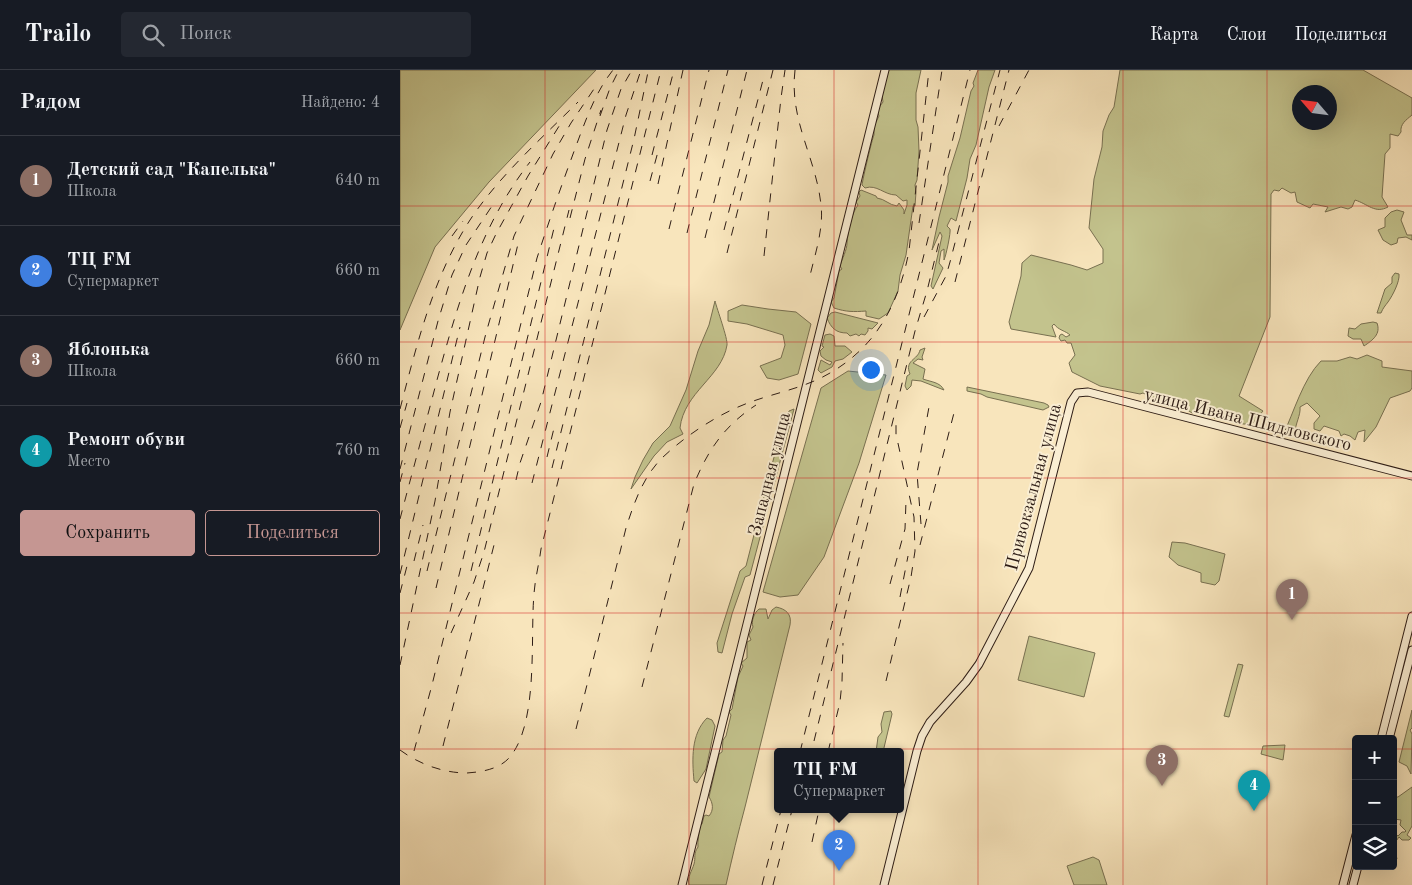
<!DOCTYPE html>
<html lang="ru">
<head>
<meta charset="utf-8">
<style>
	body { margin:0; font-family:"Old Standard TT",serif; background:#242831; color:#f1f3f6 }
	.controls { position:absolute; right:15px; bottom:15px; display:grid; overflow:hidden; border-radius:5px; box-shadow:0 5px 20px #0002 }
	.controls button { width:45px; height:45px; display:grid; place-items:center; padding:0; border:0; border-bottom:1px solid #363941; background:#171b24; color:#f1f3f6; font:25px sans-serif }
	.compass { position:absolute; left:892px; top:15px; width:45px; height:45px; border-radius:50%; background:#171b24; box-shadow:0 5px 20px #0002; rotate:298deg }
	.you { position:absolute; left:470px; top:299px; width:18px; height:18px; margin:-12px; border:4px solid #fff; border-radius:50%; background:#1a73e8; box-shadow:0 0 0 8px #1a73e833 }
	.badge { display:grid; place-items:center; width:32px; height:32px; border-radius:50%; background:#c59692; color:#fff; font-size:16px; font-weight:700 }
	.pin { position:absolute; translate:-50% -41px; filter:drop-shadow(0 1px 2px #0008) }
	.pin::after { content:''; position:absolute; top:26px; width:18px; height:15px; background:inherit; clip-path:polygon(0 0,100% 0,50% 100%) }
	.popup { position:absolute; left:374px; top:678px; width:130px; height:65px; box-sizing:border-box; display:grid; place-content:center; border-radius:5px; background:#171b24; filter:drop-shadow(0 1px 4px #0005); font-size:16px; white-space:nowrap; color:#9ea1a6 }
	.popup b { font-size:19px; color:#f1f3f6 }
	.popup::after { content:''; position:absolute; left:50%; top:100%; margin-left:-10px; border:10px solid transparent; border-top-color:#171b24 }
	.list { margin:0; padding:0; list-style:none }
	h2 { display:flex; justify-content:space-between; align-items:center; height:65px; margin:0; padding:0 20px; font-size:21px }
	h2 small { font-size:16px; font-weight:400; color:#9ea1a6 }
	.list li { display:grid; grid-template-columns:32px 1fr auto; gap:15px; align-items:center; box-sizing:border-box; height:90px; padding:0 20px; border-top:1px solid #363941 }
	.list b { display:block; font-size:19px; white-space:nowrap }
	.list p { margin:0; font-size:16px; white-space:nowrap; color:#9ea1a6 }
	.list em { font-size:16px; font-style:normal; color:#9ea1a6 }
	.actions { display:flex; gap:10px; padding:15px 20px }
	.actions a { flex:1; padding:11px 0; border:1px solid #c59692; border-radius:5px; text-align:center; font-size:18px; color:#c59692 }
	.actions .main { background:#c59692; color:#111 }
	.icon { flex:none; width:28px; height:28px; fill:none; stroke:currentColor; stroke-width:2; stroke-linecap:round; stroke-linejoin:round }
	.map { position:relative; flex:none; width:1012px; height:815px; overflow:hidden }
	header { display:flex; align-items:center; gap:30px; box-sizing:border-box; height:70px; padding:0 25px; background:#171b24; border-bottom:1px solid #363941 }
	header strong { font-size:24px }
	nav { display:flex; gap:28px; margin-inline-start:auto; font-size:18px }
	.search { width:350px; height:45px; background:#242831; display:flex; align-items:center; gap:12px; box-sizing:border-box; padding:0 18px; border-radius:5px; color:#9ea1a6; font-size:19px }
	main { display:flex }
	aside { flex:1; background:#171b24 }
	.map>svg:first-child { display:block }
	.green { fill:#c3c38d; stroke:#787051; fill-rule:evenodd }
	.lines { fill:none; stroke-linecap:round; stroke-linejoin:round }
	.secondary-casing { stroke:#2d1c15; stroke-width:9 }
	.secondary { stroke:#faeed3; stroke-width:7 }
	.rail { stroke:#2d1c15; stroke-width:1; stroke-dasharray:9 9; stroke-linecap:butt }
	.grid { fill:none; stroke:#d62828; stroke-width:1; stroke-opacity:0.55 }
	.labels { text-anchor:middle; stroke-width:4; stroke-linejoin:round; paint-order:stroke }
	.street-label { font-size:18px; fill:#2d1c15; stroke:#faeed3 }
</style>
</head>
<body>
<header>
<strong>Trailo</strong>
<div class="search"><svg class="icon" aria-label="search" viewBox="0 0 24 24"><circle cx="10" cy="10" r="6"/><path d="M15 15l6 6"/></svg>Поиск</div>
<nav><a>Карта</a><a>Слои</a><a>Поделиться</a></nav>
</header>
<main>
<aside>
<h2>Рядом<small>Найдено: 4</small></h2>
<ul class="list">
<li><span class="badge" style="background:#8d6e63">1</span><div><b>Детский сад &quot;Капелька&quot;</b><p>Школа</p></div><em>640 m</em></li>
<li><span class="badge" style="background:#3f7fe0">2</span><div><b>ТЦ FM</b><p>Супермаркет</p></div><em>660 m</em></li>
<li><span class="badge" style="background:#8d6e63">3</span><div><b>Яблонька</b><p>Школа</p></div><em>660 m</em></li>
<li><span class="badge" style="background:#0f9aa8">4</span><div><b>Ремонт обуви</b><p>Место</p></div><em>760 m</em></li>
</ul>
<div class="actions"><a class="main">Сохранить</a><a>Поделиться</a></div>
</aside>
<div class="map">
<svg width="1012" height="815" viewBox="0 0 1012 815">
	<rect width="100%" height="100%" fill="#f8e5bc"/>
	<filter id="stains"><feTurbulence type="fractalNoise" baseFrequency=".004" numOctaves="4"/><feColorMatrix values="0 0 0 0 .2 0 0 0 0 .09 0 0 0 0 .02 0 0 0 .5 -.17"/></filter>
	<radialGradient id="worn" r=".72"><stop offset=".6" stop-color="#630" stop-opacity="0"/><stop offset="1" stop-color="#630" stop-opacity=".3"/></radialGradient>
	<g class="green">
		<path d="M0,0H196L89,112L35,177L0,260Z"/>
		<path d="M488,0H521L516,23V50L518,57L519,81L517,110L515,115L516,122L515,136H513L506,185L500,205L498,221L488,243L479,249L466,246V241C454,242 446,242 434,238L431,232L434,228L439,201L442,199L440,196C442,189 447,180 447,173C448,161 451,144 458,135L456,132L460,126L459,122L461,120L476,126L477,128C485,129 489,135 497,136L499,133L504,140V144L507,135V130L503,131L496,125C484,125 477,114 465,118L462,115C463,108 472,69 474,65V56L479,46L477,40L483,32L482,25Z"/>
		<path d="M578,0H595L589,17L576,75L570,89L567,108L556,151L551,148L547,156C548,157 549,158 550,159C551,162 546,186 544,190V179L541,181L539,193L543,198L533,219L531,216L542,166L540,162L532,180L539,147L548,112V106L560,68L571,21L574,16L573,13Z"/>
		<path d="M720,0H963L1012,28V45C1006,50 1000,54 1001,62L998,66L990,64V78L985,84L982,127L988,137C975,144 968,134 955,130L952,137L948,139L941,137L925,142L928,137L913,134L910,138L897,132L895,122L891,123L882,118L879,121L874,120L871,124L870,247L839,326L863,341L852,354H843L831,349L814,348L809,343L807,338L792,343L780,335L771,337L767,332L762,330L757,333L754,328L743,323L740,324L700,316L672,302L669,293L675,285L671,273H667L665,270L661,271L659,268L660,265L662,264L666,267L670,265C666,261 658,260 654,254L652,256L656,267L611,259L609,252L621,206L622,193L631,185L671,195L687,200L703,193V179L689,158L694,109L702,77L703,61L709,45L714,37ZM899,22H929V52H899Z"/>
		<path d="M997,140L1004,142L1001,150L1007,165H1012V170L1006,167L998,168L997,173L991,175L983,170L978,160L985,157V148L991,142Z"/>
		<path d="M995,203L999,204C1000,211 993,225 988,232C985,236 983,238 981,243H977L985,219L992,213V207Z"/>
		<path d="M315,231C317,239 328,269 327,275C322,307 284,322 280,358L283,364L267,372L254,386L231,419L235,407L243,390L253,373L270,356L286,320L298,281L309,255Z"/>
		<path d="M342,235L368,239L396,242L411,254L398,304L379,310L367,308L360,296L381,288L385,275L383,265L347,254L328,251V241Z"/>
		<path d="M435,242L478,253L472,259L468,258V261L465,265L461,264L459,266L456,264L450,266L447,263C436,263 431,258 427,248L431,243Z"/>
		<path d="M973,252L977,253C981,264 973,270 964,276L961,269H953L948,266L949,258L955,259L961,254Z"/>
		<path d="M430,264L434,266L435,276H445L452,282L443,289L435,291L432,297L421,303L418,300L421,290L430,295L432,292L426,290L421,286L420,281L424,277L422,276L425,265Z"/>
		<path d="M525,278L522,287L523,290L518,289L513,293L525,299L523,309C531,312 540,312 544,320L521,311L512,310L511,316L507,320L505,316L507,306L510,304C504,290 518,290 520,280Z"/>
		<path d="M967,285L982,291V297L1012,301V318L1010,321L990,328L976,357L964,372L965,360L958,362L955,370L950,366L944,364L941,366L939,361L924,356L920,361L914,359V353L920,346L907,333L900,337C901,345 895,354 895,363L883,365C894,342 903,309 921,291H937L950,287L957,289Z"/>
		<path d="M448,301L486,305L459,393L424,487L398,525L380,527L363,522L421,318Z"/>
		<path d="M567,317L644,333L648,335L649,337L643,340L587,327L581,324L567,321Z"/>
		<path d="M394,339L350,505L345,507L332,544L322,583L318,582L317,573L340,501L346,496L382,356L389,341Z"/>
		<path d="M772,472L785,473L825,484L819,511L815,515L801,512V503L778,495L769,487Z"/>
		<path d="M376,537C386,539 392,544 390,555L345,737C338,763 332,788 326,815H289C287,807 292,801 294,794C296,787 293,784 298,777C297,771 300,763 299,756L302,754L304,746L306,745L309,746C314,740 313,733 309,727L319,684L322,682L323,670L326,666L331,645L329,642L332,639L338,607L343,596L341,593L347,588V572L351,570L349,565L353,557C351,551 354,543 359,539H366L368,549L372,540Z"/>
		<path d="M629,566L695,583L684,627L618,610Z"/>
		<path d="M838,594L843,595L829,647L824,646Z"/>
		<path d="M1012,640V658L1010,660L1012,664L1011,704L1007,696L999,692Z"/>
		<path d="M491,641L492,644L483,682H476L478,667L482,662L481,654L484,642Z"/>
		<path d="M307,648L312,650L315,656L306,699L297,713L294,711C292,689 291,664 307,648Z"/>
		<path d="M885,675L883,690L861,684L863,676Z"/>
		<path d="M1012,717V756L1007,765L1011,768L1009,770H1002L999,767C991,777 995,779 997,789L993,791V762L998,766L1002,762H1005L1006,761L1000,755L1001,750L994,749L993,727H998Z"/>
		<path d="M693,787L699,790L707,815H674L667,796Z"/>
	</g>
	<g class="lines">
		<defs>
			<g id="secondary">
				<path d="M981,669L1012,546"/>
				<path d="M989,669L1012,580"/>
				<path d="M282,815L485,0"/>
				<path d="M484,815L517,681L522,666L530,652L566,612L579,594L629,498L671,332L677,323L688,322L1012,406"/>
				<path d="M943,815L956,765"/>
				<path d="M953,815L958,796"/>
			</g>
		</defs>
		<use href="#secondary" class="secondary-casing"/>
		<use href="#secondary" class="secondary"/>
		<g class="rail">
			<path d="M395,0C389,51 416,87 421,135C424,160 414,187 409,210"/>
			<path d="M200,46L210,18L219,0"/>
			<path d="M599,56L629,0"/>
			<path d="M252,85L274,0"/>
			<path d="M250,111L259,78"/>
			<path d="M258,114L283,0"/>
			<path d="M170,148L185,89L201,40"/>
			<path d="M519,153L542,0"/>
			<path d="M269,159L309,0"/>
			<path d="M324,160L363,10"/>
			<path d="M287,163L328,0"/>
			<path d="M52,166L63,151"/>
			<path d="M305,168L347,0"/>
			<path d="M327,183L373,0"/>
			<path d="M364,186L381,28L385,0"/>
			<path d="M555,212L609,0"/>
			<path d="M524,247L546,206L550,192L600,0"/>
			<path d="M0,339C17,274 33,207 70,150C99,106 141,69 178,32"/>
			<path d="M0,358L7,333"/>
			<path d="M147,387L155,354"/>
			<path d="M152,398L234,69L248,2"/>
			<path d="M0,399L38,251L52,205L66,175L94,133"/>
			<path d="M116,410L120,393L141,332L207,60L221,19L232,0"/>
			<path d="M0,412L5,393"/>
			<path d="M132,413L226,45L241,0"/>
			<path d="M0,449C12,403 25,356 37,310C58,233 80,156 130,92"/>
			<path d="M521,454L517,403L529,337"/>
			<path d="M520,475L555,339"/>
			<path d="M14,491L23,455"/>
			<path d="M27,501L86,263L114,166L153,84L171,53L196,16"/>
			<path d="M71,501L155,154"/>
			<path d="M0,504L60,257"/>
			<path d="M490,514L505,459L506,431"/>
			<path d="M36,518L118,174"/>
			<path d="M0,523L7,496"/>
			<path d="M500,527L508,486"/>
			<path d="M51,563L74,512L84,482L169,140"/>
			<path d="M0,595L35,431L50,342L80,207L87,183L96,164L128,106L161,53"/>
			<path d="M486,611L511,507L515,481L514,447L496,364V354"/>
			<path d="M242,617L294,414C308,380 324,356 356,335"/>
			<path d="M176,659L226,458C234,433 243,407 262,388C285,366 318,344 348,333C374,323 405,318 430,303C477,276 499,233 509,181L529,0"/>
			<path d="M414,671L515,261L527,221L539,172"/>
			<path d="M43,676L94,475"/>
			<path d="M0,680C19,694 43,703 67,703C82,702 99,699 109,688C139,654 130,568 134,524C135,509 139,494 141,479L261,0"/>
			<path d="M14,681L32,615L137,188C150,148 164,108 179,68C188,44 197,20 213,0"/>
			<path d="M400,682L570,0"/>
			<path d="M428,682L440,632L442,612L443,573"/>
			<path d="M412,772L419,740"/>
			<path d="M362,815L381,740"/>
			<path d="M373,815L392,740"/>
		</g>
	</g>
	<path class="grid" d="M145,0V815M289,0V815M434,0V815M578,0V815M723,0V815M867,0V815M0,136H1012M0,272H1012M0,408H1012M0,543H1012M0,679H956M993,679H1012"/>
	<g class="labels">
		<g class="street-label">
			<text transform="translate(848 349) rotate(14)" y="6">улица Ивана Шидловского</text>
			<text transform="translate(369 404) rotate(-76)" y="6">Западная улица</text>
			<text transform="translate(633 417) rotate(-75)" y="6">Привокзальная улица</text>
		</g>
	</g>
	<rect width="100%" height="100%" filter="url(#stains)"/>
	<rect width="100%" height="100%" fill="url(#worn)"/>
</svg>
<div class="controls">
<button>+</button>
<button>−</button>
<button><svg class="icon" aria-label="layers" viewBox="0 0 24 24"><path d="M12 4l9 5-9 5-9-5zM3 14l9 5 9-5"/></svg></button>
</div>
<svg class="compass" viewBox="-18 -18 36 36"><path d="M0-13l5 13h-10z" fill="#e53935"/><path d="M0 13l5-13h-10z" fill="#9ea1a6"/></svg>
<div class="you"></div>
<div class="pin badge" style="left:892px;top:550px;background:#8d6e63">1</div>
<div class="pin badge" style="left:439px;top:801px;background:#3f7fe0">2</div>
<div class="popup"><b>ТЦ FM</b>Супермаркет</div>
<div class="pin badge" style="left:762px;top:716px;background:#8d6e63">3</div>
<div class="pin badge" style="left:854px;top:741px;background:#0f9aa8">4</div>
</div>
</main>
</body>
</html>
